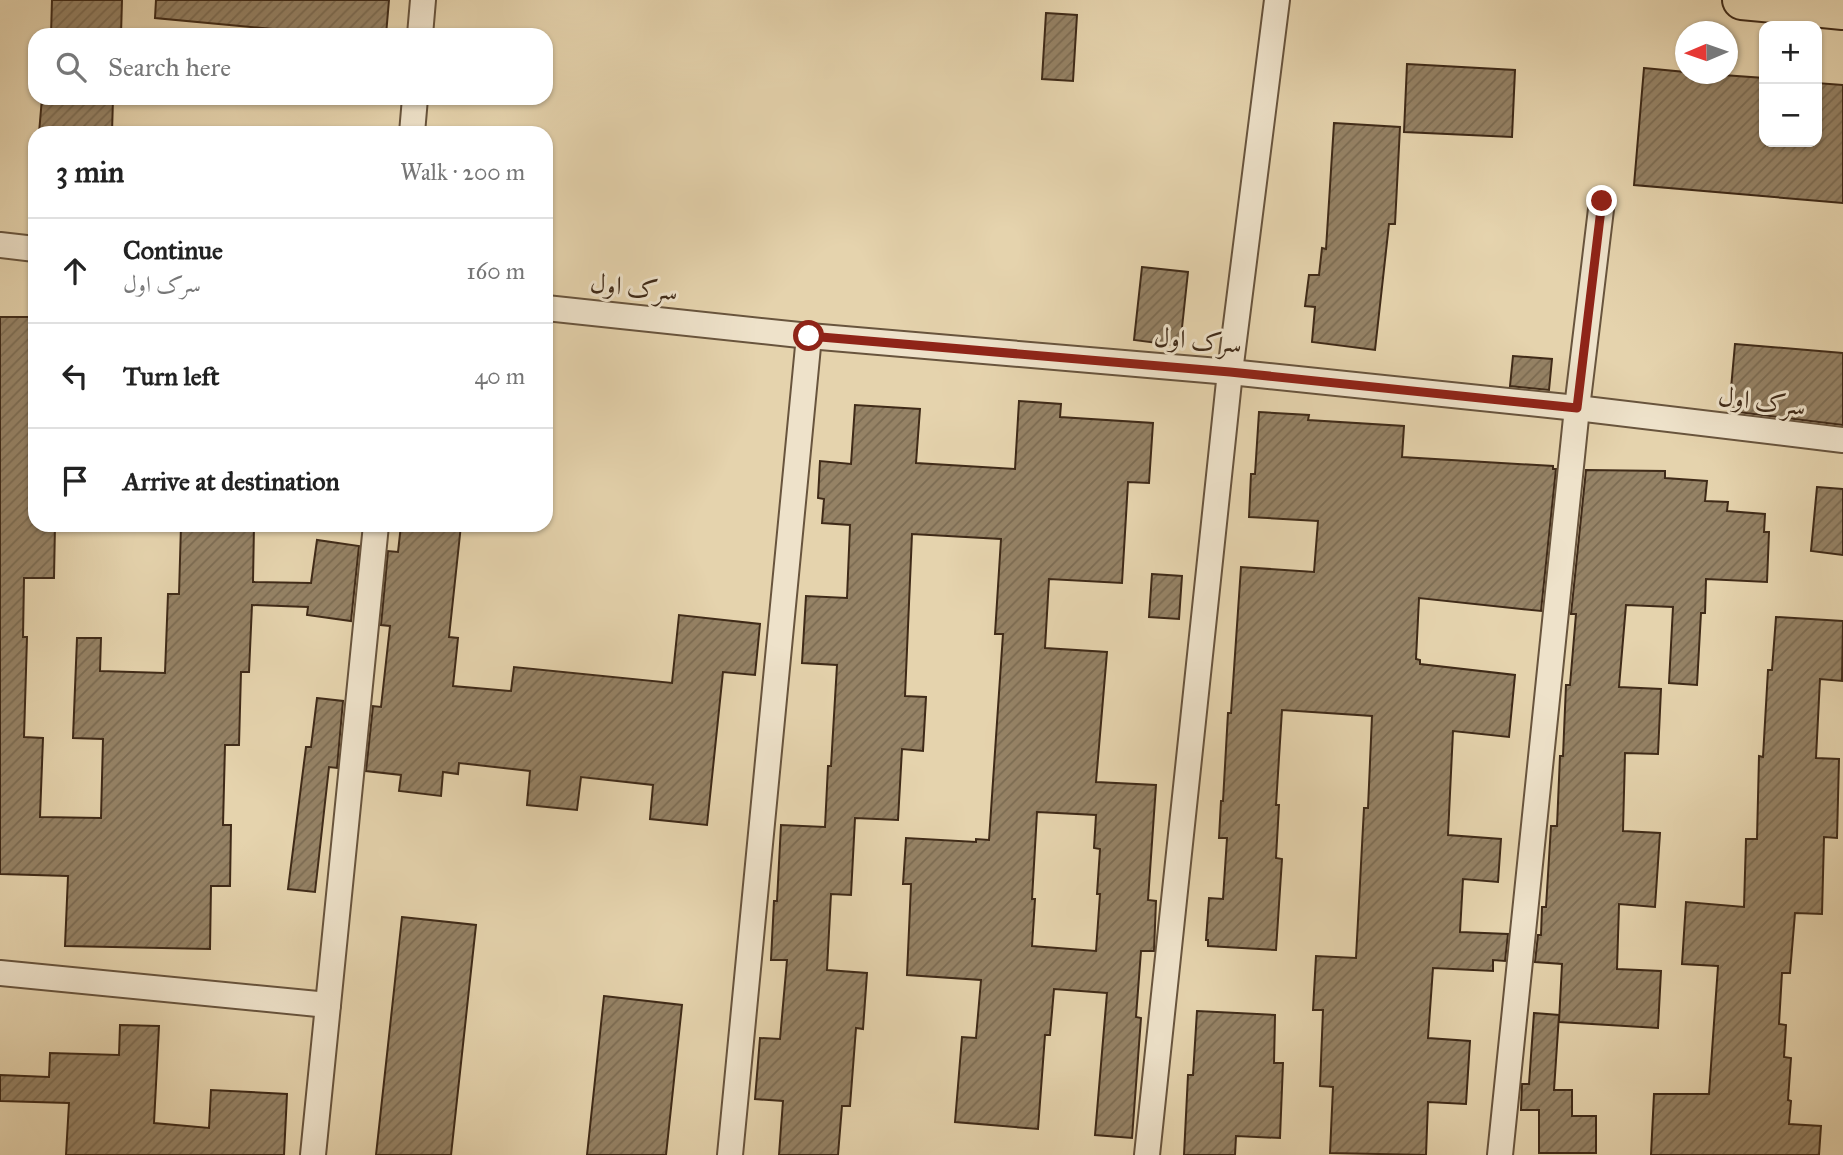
<!DOCTYPE html>
<html lang="en">
<head>
<meta charset="utf-8">
<style>
	body { margin:0; font-family:"IM FELL Great Primer",Amiri,serif; background:#f2f2f2; color:#222 }
	.controls { position:absolute; right:21px; top:21px; display:grid; overflow:hidden; border-radius:14px; box-shadow:0 2px 5px #0004 }
	.controls button { width:63px; height:63px; display:grid; place-items:center; padding:0; border:0; border-bottom:2px solid #e0e0e0; background:#fff; color:#222; font:35px sans-serif }
	.compass { position:absolute; left:1675px; top:21px; width:63px; height:63px; border-radius:50%; background:#fff; box-shadow:0 2px 5px #0004; rotate:268deg }
	.stop { position:absolute; width:21px; height:21px; margin:-16px; border:5px solid #8f2418; border-radius:50%; background:#fff }
	.stop.end { background:#8f2418; border-color:#fff; box-shadow:0 2px 7px #0008 }
	.list { margin:0; padding:0; list-style:none }
	h2 { display:flex; justify-content:space-between; align-items:center; height:91px; margin:0; padding:0 28px; font-size:30px }
	h2 small { font-size:23px; font-weight:400; color:#767676 }
	.list li { display:grid; grid-template-columns:46px 1fr auto; gap:21px; align-items:center; box-sizing:border-box; height:105px; padding:0 28px; border-top:2px solid #e0e0e0 }
	.list b { display:block; font-size:26px; white-space:nowrap }
	.list p { margin:0; font-size:23px; white-space:nowrap; color:#767676 }
	.list em { font-size:23px; font-style:normal; color:#767676 }
	.icon { flex:none; width:38px; height:38px; fill:none; stroke:currentColor; stroke-width:2; stroke-linecap:round; stroke-linejoin:round }
	.map { position:relative; flex:none; width:1843px; height:1155px; overflow:hidden }
	.search { position:absolute; background:#fff; box-shadow:0 2px 5px #0004; left:28px; top:28px; width:525px; height:77px; display:flex; align-items:center; gap:18px; box-sizing:border-box; padding:0 24px; border-radius:21px; color:#767676; font-size:26px }
	.panel { position:absolute; background:#fff; box-shadow:0 2px 5px #0004; left:28px; top:126px; width:525px; height:406px; border-radius:21px }
	.map>svg:first-child { display:block }
	.building { fill:url(#building-hatch); stroke:#3f2a18; stroke-width:2; fill-rule:evenodd }
	.lines { fill:none; stroke-linecap:round; stroke-linejoin:round }
	.minor-casing { stroke:#68543d; stroke-width:28 }
	.primary-casing { stroke:#3f2a18; stroke-width:42 }
	.minor { stroke:#eee2ca; stroke-width:24 }
	.primary { stroke:#e5d3ad; stroke-width:38 }
	.route { stroke:#8f2418; stroke-width:9 }
	.labels { text-anchor:middle; stroke-width:6; stroke-linejoin:round; paint-order:stroke }
	.street-label { font-size:26px; fill:#3f2a18; stroke:#eee2ca }
</style>
</head>
<body>
<div class="map">
<svg width="1843" height="1155" viewBox="0 0 1843 1155">
	<defs>
		<pattern id="building-hatch" width="6" height="6" patternUnits="userSpaceOnUse" patternTransform="scale(1.75)"><rect width="6" height="6" fill="#958265"/><path d="M-1 1l2-2M0 6l6-6M5 7l2-2" fill="none" stroke="#7b6b52"/></pattern>
	</defs>
	<rect width="100%" height="100%" fill="#e5d3ad"/>
	<filter id="stains"><feTurbulence type="fractalNoise" baseFrequency=".00286" numOctaves="4"/><feColorMatrix values="0 0 0 0 .2 0 0 0 0 .09 0 0 0 0 .02 0 0 0 .5 -.17"/></filter>
	<radialGradient id="worn" r=".72"><stop offset=".6" stop-color="#630" stop-opacity="0"/><stop offset="1" stop-color="#630" stop-opacity=".3"/></radialGradient>
	<g class="building">
		<path d="M52,0H122L121,35H51Z"/>
		<path d="M156,0H389L386,35H337L155,18Z"/>
		<path d="M1046,13L1077,15L1073,81L1042,79Z"/>
		<path d="M1407,64L1515,70L1512,137L1404,132Z"/>
		<path d="M1644,68L1685,72V74H1709L1764,78V142H1817V83L1843,85V203L1634,185Z"/>
		<path d="M42,98H113L112,133H39Z"/>
		<path d="M1334,123L1400,127L1395,224H1389L1375,350L1312,342L1315,307L1305,306L1309,275H1319L1322,248L1326,249Z"/>
		<path d="M1142,267L1188,272L1180,346L1134,340Z"/>
		<path d="M0,317H33V322H35V525H55L54,578H24L23,637H27L24,737L43,738L40,817L101,818L103,739L73,738L77,638H101L100,671L165,673L168,594H179L181,525H254L253,582L311,583L317,540L359,546L351,621L307,615L308,607L252,605L249,672H241L239,745H225L223,825H231L230,886H211L210,949L65,946L68,876L0,874Z"/>
		<path d="M1735,344L1843,353V425L1729,411Z"/>
		<path d="M1513,356L1552,359L1549,390L1510,386Z"/>
		<path d="M1019,401L1061,404L1060,417L1153,423L1149,483L1128,482L1122,583L1049,579L1045,648L1107,652L1096,782L1156,785L1148,900L1156,901L1154,951H1141L1136,1017L1141,1018L1132,1138L1095,1135L1107,993L1054,989L1050,1035H1045L1038,1129L955,1122L962,1037L976,1038L981,980L907,975L911,884H903L906,838L976,842V839L989,840L1003,634H995L1001,539L912,534L905,696L926,697L923,751L902,749L898,820L855,818L851,895L831,894L827,970L867,973L863,1029L856,1028L850,1106H842L838,1155H779L783,1101L755,1099L760,1038L780,1039L787,960H771L774,901H777L781,825L825,827L828,766H831L837,665L802,663L806,596L847,598L850,525L822,523L824,499L818,498L820,461L851,464L855,405L920,409L916,463L1015,469ZM1037,812L1096,815L1094,848L1100,849L1097,894H1100L1096,951L1032,946L1035,899H1032Z"/>
		<path d="M1259,412L1309,415L1308,420L1404,426L1402,457L1553,466V469H1556L1541,611L1419,598L1416,659L1420,660V664L1515,675L1509,737L1453,731L1448,835L1501,839L1498,882L1463,879L1460,932L1508,934L1505,961L1493,960V971L1433,968L1428,1038L1470,1041L1466,1104L1428,1102L1426,1155L1330,1153L1333,1087L1320,1086L1323,1010H1313L1316,956L1356,958L1364,808H1368L1372,716L1282,710L1276,805H1279L1276,858L1282,859L1276,950L1208,946V940H1206L1209,898L1223,899L1227,838H1219L1221,801H1223L1228,713H1231L1241,567L1314,572L1318,521L1249,517L1251,474H1255Z"/>
		<path d="M1586,470L1665,471V478L1707,481L1705,501L1728,502L1727,511L1765,514L1764,532H1769L1767,582L1706,579L1705,613H1701L1697,685L1669,683L1673,607L1626,605L1619,687L1661,689L1658,754L1625,753L1623,831L1660,833L1655,907L1619,904L1617,969L1661,971L1658,1028L1559,1022L1562,964L1535,962L1538,935H1541L1542,907H1546L1551,826H1557L1560,756H1563L1566,685H1570L1576,614H1571Z"/>
		<path d="M1817,487L1843,489V555L1811,551Z"/>
		<path d="M401,525H461L449,637L458,638L453,686L511,691L514,667L672,683L679,615L760,624L755,675L723,672L707,825L650,819L653,785L581,777L577,810L527,805L530,771L459,763L458,774L443,772L441,796L399,791L401,775L366,771L373,706L381,707L390,626L381,625L388,551L398,552Z"/>
		<path d="M1152,574L1182,576L1179,619L1149,617Z"/>
		<path d="M1776,617L1843,621L1842,681L1820,679L1816,758L1839,759L1837,838L1824,837L1822,914L1795,913L1790,973H1782L1779,1024L1786,1025L1784,1057L1791,1058L1788,1100L1791,1101L1789,1124L1821,1126L1819,1155H1651L1654,1094H1709L1718,966L1682,964L1686,902L1744,907L1746,839H1757L1759,756L1763,757L1768,670H1772Z"/>
		<path d="M317,698L343,701L337,768L329,767L315,892L288,889L306,747H311Z"/>
		<path d="M402,917L476,925L451,1155H376Z"/>
		<path d="M604,996L682,1005L666,1155H587Z"/>
		<path d="M1197,1011L1275,1015L1274,1063H1283L1280,1138L1236,1136L1235,1155H1184L1188,1075H1193Z"/>
		<path d="M1534,1013L1559,1015L1554,1090H1572V1116H1596V1153H1539V1110H1521L1522,1084H1529Z"/>
		<path d="M120,1025L159,1026L154,1123L209,1128L211,1090L287,1094L284,1155H66L69,1103L0,1101V1075L49,1077L50,1053L119,1055Z"/>
	</g>
	<g class="lines">
		<defs>
			<g id="minor">
				<path d="M420,35L423,0"/>
				<path d="M412,133L415,98"/>
				<path d="M0,245L35,249"/>
				<path d="M546,308L809,336L1230,372L1577,408L1843,440"/>
				<path d="M0,973L328,1005"/>
				<path d="M313,1155L376,525"/>
				<path d="M730,1155L809,336"/>
				<path d="M1147,1155L1230,372L1277,0"/>
				<path d="M1500,1155L1577,408L1602,201"/>
			</g>
			<path id="primary" d="M1742,0L1843,10"/>
		</defs>
		<use href="#minor" class="minor-casing"/>
		<use href="#primary" class="primary-casing"/>
		<use href="#minor" class="minor"/>
		<use href="#primary" class="primary"/>
	</g>
	<g class="lines">
		<path class="route" d="M809,336L1230,372L1577,408L1602,201"/>
	</g>
	<g class="labels">
		<g class="street-label">
			<text transform="translate(634 287) rotate(6)" y="9">سرک‌ اول</text>
			<text transform="translate(1198 340) rotate(5)" y="9">سرک‌ اول</text>
			<text transform="translate(1762 401) rotate(7)" y="9">سرک‌ اول</text>
		</g>
	</g>
	<rect width="100%" height="100%" filter="url(#stains)"/>
	<rect width="100%" height="100%" fill="url(#worn)"/>
</svg>
<div class="controls">
<button>+</button>
<button>−</button>
</div>
<svg class="compass" viewBox="-18 -18 36 36"><path d="M0-13l5 13h-10z" fill="#e53935"/><path d="M0 13l5-13h-10z" fill="#767676"/></svg>
<div class="stop" style="left:809px;top:336px"></div>
<div class="stop end" style="left:1602px;top:201px"></div>
<div class="search"><svg class="icon" aria-label="search" viewBox="0 0 24 24"><circle cx="10" cy="10" r="6"/><path d="M15 15l6 6"/></svg>Search here</div>
<section class="panel">
<h2>3 min<small>Walk · 200 m</small></h2>
<ul class="list">
<li><svg class="icon" aria-label="ahead" viewBox="0 0 24 24"><path d="M12 20V5M6 11l6-6 6 6"/></svg><div><b>Continue</b><p>سرک‌ اول</p></div><em>160 m</em></li>
<li><svg class="icon" aria-label="left" viewBox="0 0 24 24"><path d="M17 20v-9H6M10 6l-5 5 5 5"/></svg><div><b>Turn left</b></div><em>40 m</em></li>
<li><svg class="icon" aria-label="arrive" viewBox="0 0 24 24"><path d="M6 21V4h12l-3 4 3 4H6"/></svg><div><b>Arrive at destination</b></div></li>
</ul>
</section>
</div>
</body>
</html>
